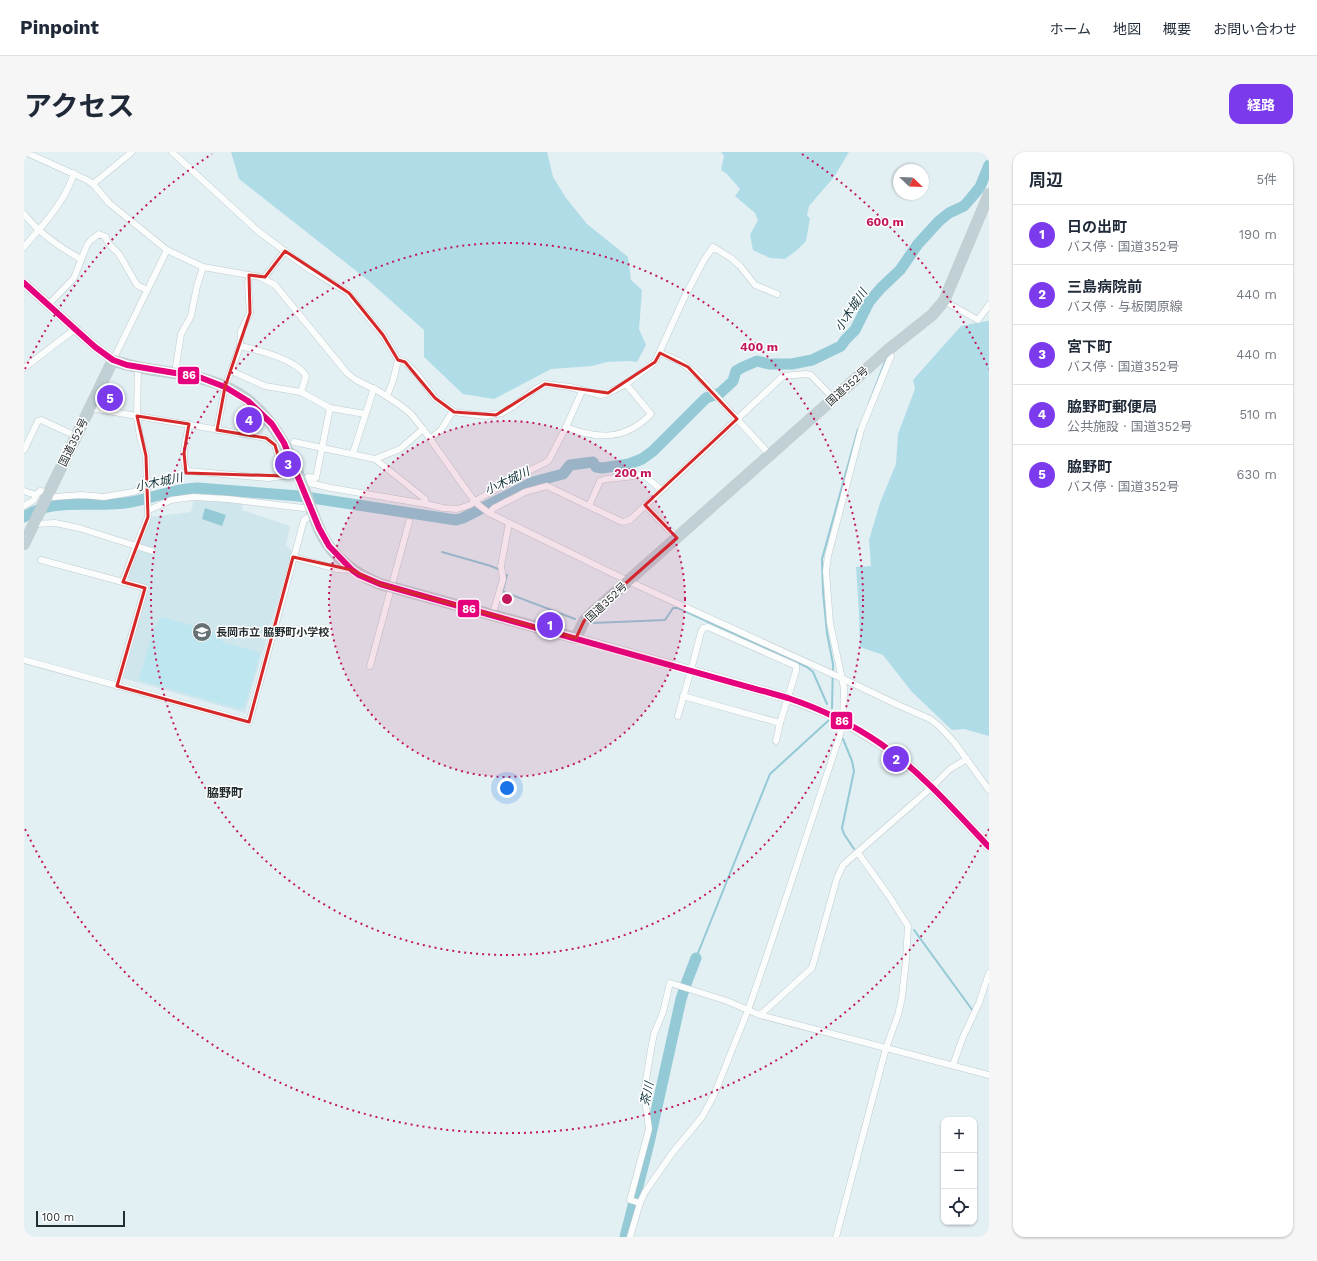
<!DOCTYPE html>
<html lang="ja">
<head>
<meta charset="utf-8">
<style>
	body { margin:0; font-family:"Work Sans","Noto Sans JP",sans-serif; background:#f6f6f7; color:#1f2937 }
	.controls { position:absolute; right:12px; bottom:12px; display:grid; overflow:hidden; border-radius:8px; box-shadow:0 1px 3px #0004 }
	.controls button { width:36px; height:36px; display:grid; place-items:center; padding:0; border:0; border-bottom:1px solid #e0e1e3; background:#fff; color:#1f2937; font:20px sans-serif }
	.compass { position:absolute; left:869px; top:12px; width:36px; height:36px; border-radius:50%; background:#fff; box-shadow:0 1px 3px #0004; rotate:113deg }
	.scale { position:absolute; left:12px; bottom:10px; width:89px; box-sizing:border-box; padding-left:4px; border:2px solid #242d2f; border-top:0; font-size:11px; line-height:14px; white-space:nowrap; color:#242d2f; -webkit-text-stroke:3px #fff; paint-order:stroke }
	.you { position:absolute; left:483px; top:636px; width:14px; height:14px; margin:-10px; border:3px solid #fff; border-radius:50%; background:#1a73e8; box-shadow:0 0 0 6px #1a73e833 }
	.badge { display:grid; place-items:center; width:26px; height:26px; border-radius:50%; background:#7c3aed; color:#fff; font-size:13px; font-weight:700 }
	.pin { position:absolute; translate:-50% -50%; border:2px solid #fff; box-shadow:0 1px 4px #0006 }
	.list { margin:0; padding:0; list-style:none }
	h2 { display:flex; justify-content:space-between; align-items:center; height:52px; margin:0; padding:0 16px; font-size:17px }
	h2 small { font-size:13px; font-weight:400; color:#747a83 }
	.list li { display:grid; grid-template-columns:26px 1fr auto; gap:12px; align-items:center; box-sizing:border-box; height:60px; padding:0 16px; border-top:1px solid #e0e1e3 }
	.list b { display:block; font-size:15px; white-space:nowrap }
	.list p { margin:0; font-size:13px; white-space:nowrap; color:#747a83 }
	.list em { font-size:13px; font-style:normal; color:#747a83 }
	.icon { flex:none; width:22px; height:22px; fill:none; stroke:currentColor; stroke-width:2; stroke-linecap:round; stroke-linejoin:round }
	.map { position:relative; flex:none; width:965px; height:1085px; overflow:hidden; border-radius:12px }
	header { display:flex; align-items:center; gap:24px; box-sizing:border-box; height:56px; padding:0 20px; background:#fff; border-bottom:1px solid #e0e1e3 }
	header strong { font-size:19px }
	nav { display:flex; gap:22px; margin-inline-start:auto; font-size:14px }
	.intro { display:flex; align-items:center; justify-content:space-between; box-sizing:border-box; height:96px; padding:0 24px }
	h1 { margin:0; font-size:28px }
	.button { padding:10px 18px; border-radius:12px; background:#7c3aed; color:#fff; font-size:14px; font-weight:700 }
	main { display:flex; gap:24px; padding:0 24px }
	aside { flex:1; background:#fff; border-radius:12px; box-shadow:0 1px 3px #0004 }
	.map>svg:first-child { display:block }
	.built { fill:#cfe6ec }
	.green { fill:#bde6f0 }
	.forest { fill:#b0dce7 }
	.water { fill:#94c9d6 }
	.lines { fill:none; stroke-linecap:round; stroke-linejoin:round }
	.stream { stroke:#94c9d6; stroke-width:2 }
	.river { stroke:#94c9d6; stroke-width:11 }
	.street-casing { stroke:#c1cbce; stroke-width:7 }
	.secondary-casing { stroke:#c1cbce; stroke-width:10 }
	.highway-casing { stroke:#c5cbcd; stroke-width:12 }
	.street { stroke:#fbfdfd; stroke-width:6 }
	.secondary { stroke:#eaeff0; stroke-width:9 }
	.highway { stroke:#c0d0d4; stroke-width:11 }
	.bus-1-casing { stroke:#fff; stroke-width:9 }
	.bus-1 { stroke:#e5007d; stroke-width:6 }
	.marked { fill:none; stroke:#d62828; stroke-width:3; stroke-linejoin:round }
	.ring { fill:none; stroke:#c2185b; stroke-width:2; stroke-dasharray:2 4 }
	.labels { text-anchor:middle; stroke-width:3; stroke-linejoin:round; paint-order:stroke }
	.street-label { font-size:11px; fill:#242d2f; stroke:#fff }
	.poi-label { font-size:11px; font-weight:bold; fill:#242d2f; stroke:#fff; text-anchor:start }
	.water-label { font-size:12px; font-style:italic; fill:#10333b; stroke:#fff }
	.neighbourhood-label { font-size:12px; font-weight:bold; fill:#242d2f; stroke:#fff }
	.centre { fill:#c2185b; stroke:#fff; stroke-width:2 }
	.ring-label { font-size:12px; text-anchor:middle; font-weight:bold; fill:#c2185b; stroke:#fff; stroke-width:3; stroke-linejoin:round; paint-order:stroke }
	.line-badge { stroke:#fff; stroke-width:1.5 }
	.badge-label { font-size:11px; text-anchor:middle; font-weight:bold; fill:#fff }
</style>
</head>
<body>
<header>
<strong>Pinpoint</strong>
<nav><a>ホーム</a><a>地図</a><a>概要</a><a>お問い合わせ</a></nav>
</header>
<div class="intro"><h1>アクセス</h1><a class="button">経路</a></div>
<main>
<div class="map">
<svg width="965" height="1085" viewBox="0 0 965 1085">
	<rect width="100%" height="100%" fill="#e2eff3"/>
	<path class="built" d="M170,348H187L219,351L218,358L266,374L262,394L268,399L221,561L99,526L125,434L103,427L127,365L167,360Z"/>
	<path class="green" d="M137,465L191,480L199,490L236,501L221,553L216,557L115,528L129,479Z"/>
	<g class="forest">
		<path d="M207,0H523L529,25L542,46L563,72L604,105L607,128L618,138L615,177L622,193L613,210L604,209L583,210L568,214L527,217L470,247L439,242L400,205V178L345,129L215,27Z"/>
		<path d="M697,0H825L810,25L785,54L783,64L786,66L782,89L773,98L761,107L746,106L729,98L726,83L734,68L731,61L711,44L716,37L703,22L697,18L700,4Z"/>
		<path d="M963,169H965V584L940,577L928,578L888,540L859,503L836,495L835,461L832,415L847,414L845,388L856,351L872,312L874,282L891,237L889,228L937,174Z"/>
	</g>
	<path class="water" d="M181,356L202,363L198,374L178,367Z"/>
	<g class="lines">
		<g class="stream">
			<path d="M845,251L862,207"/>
			<path d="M418,400L467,414L476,418"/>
			<path d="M482,423H483L479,438L480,440L551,467"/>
			<path d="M568,471L641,468L649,456H654L783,515L789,520L803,552"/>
			<path d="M808,556L809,512L803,481L799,440L798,407L834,277"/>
			<path d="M819,587L828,609L830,619L818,676L820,682L830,697"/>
			<path d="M890,778L949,859"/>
			<path d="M672,806L746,622L805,568"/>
		</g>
		<g class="river">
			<path d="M0,365C30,344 73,357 107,350C130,346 148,337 173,336L275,344L432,368L439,366L509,330L539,322L546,313L569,310L572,315L578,316L605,312L618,307L629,299L682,246L696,241L709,229L712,219L719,215L733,209L745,212H768L788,208L817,194L821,188L831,178L845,150L857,136L876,118L894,92L915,69L925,61L940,54L947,46L956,35L965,13"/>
			<path d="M601,1085L625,991L657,847L662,832L672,806"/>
		</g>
		<defs>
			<g id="street">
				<path d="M1,0L63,28L69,32L85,51L143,98L179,115L236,125L251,133L323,221L332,228L356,240L376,253L387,262L399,277L443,339L452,351L465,361L604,429L826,530L874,553L906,567L915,574L930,590L965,638"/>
				<path d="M148,0L234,79L283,116L325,141L326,144L359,183L374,208L369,229L363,244"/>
				<path d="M69,32L108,0"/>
				<path d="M0,62C16,82 35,95 57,107"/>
				<path d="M0,95C19,73 41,50 50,21"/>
				<path d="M240,126L261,99"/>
				<path d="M920,149L954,168L965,153"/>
				<path d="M24,153L50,126L63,93L67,88L75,82L82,85V87L85,92L95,102L113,133L123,138"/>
				<path d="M216,194L217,179L226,161L224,132L225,123"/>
				<path d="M636,201L655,209L672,222L746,303"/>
				<path d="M89,208L143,98"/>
				<path d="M374,208L381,210L393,222L411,246L430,260L445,262L462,264L478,261L490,254L510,238L521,232L546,235L577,243L584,241L602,232L631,210L660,146L680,108L689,95L707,106L716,114L731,133L753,142"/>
				<path d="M0,216L51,177"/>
				<path d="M207,219L241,234L277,240"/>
				<path d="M151,221L157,182L167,164L173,134L179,115"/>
				<path d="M66,256L242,286L251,293L260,324"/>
				<path d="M165,272C163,286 155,307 164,319L244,326L267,323"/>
				<path d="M542,275C574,288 602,288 627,262L602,232"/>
				<path d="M193,278L201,235L216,194C234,198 272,207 282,224L277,240L306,256L341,262"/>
				<path d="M406,287L417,278L427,262L430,260"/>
				<path d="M270,290L351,307L401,347L402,352"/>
				<path d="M0,298L14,269L17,268L52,284"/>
				<path d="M329,301L350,236"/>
				<path d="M351,307L376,297L399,277"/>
				<path d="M284,325L292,326L306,256"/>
				<path d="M277,329L307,336L402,352L419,356L433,357L446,353L451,349L502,320L521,311L525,308L542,275L558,239"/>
				<path d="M0,339L12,343"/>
				<path d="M23,343L30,345L58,343L80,345L109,340L123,334"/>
				<path d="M621,353L653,386"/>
				<path d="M0,354L10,348L12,343L16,339L24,340"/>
				<path d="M565,354L576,329L582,327L603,325L619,322L637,338"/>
				<path d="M125,358L147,348L169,345L204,347L287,357"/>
				<path d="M465,361L470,356L501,340L523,334L596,369L599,370L606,368L759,224L782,222L787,223L809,246"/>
				<path d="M10,372L31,371L55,376L128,399"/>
				<path d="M269,405L313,417L326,418"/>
				<path d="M17,408L121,436L93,534"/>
				<path d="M99,430L112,394L124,365L122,304L116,285L113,264L114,215"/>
				<path d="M468,464L479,427L477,414L485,371"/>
				<path d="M0,508L225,570L280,368L289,362"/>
				<path d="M346,514L385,370"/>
				<path d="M654,564C662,536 670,508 677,480L679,476L684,475L772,514V519L756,571L659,544"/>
				<path d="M752,589L756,571"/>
				<path d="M834,701L865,744L884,774L882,808L878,845L874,863L862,896L965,923"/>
				<path d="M736,863L788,816L813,726L819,713L908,635L926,617L943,607"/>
				<path d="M929,913L939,885L955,851L965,821"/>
				<path d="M616,1051L606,1048L625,977L620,941L627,897L630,882L639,860L646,831L703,849L736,863L862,896L812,1085"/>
				<path d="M606,1085L616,1051L621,1040L649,1000L678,965L690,943L724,858L742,806L815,586L819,570L820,536L806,471L802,419L804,404L837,278L867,204L864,198"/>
			</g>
			<g id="secondary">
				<path d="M0,131L71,195L89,208"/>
				<path d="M552,486L764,546L810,564L856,592L887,616L908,635L965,695"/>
			</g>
			<path id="highway" d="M0,392L89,208C102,214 116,215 130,218C163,223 197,227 224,248C255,273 270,309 283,345C288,359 292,372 299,385C312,408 332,422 356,432L552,486L560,469L569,460L864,198L908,163L920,149L965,42"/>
		</defs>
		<use href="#street" class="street-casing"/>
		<use href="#secondary" class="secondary-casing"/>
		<use href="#highway" class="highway-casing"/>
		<use href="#street" class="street"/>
		<use href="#secondary" class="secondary"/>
		<use href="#highway" class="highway"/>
		<defs>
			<path id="bus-1" d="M0,131L71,195L89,208L103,213L175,225L201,235L224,249L248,272L260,291L295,376L305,394L328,418L335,423L356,432L764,546C797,557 828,572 857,592C898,621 931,659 965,695"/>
		</defs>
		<use href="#bus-1" class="bus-1-casing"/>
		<use href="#bus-1" class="bus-1"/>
	</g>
	<path class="marked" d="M261,99L325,141L359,183L374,208L381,210L411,246L430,260L472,263L521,232L584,241L631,210L636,201L664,215L713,267L621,353L653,386L569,460L560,469L552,486L356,432L328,418L269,405L225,570L93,534L121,436L99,430L124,365L122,304L113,264L165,272L160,301L162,321L260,324L251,293L242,286L193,278L201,235L226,161L225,123L241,125Z"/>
	<circle cx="483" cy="447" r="178" fill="#c2185b" fill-opacity=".12"/>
	<g class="ring">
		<circle cx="483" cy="447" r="178"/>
		<circle cx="483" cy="447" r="356"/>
		<path d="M965 677A534 534 0 0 1 1 677M1 217A534 534 0 0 1 188 2M778 2A534 534 0 0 1 965 217"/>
	</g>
	<defs>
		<symbol id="school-disc" viewBox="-11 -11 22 22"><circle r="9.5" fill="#667174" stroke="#fff"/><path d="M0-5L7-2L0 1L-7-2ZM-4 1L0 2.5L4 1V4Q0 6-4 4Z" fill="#fff"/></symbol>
	</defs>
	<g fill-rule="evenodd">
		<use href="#school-disc" x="167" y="469" width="22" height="22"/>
	</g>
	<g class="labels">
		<g class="street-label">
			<text transform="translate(823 234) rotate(-42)" y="4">国道352号</text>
			<text transform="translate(49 290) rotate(-64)" y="4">国道352号</text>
			<text transform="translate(582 450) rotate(-43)" y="4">国道352号</text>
		</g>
		<g class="poi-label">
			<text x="192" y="484">長岡市立 脇野町小学校</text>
		</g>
		<g class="water-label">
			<text transform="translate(827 158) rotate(-56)" y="4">小木城川</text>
			<text transform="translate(483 329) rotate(-25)" y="4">小木城川</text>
			<text transform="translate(135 330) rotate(-12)" y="4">小木城川</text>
			<text transform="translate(623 942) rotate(-78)" y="4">茶川</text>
		</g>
		<g class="neighbourhood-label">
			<text x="201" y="645">脇野町</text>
		</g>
	</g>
	<circle cx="483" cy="447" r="6" class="centre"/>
	<g class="ring-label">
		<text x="861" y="74">600 m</text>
		<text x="735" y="199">400 m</text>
		<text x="609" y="325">200 m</text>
	</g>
	<g class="line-badge">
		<rect x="153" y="214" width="23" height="19" rx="4" fill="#e5007d"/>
		<rect x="433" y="447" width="23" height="19" rx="4" fill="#e5007d"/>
		<rect x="806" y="559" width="23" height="19" rx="4" fill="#e5007d"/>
	</g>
	<g class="badge-label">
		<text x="165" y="227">86</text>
		<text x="445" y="461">86</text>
		<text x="818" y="573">86</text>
	</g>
</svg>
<div class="controls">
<button>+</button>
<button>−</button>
<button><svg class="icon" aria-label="locate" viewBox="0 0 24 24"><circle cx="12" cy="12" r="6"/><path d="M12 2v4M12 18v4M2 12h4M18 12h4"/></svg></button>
</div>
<svg class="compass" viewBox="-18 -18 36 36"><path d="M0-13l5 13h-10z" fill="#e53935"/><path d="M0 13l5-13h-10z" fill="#747a83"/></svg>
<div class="scale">100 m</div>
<div class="you"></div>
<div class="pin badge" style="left:526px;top:473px">1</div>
<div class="pin badge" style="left:872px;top:607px">2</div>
<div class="pin badge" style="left:264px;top:312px">3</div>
<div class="pin badge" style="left:225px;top:268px">4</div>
<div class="pin badge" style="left:86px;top:246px">5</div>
</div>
<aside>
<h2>周辺<small>5件</small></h2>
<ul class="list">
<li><span class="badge">1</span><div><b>日の出町</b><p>バス停 · 国道352号</p></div><em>190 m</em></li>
<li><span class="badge">2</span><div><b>三島病院前</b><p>バス停 · 与板関原線</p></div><em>440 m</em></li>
<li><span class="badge">3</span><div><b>宮下町</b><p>バス停 · 国道352号</p></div><em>440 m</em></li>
<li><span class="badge">4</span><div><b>脇野町郵便局</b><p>公共施設 · 国道352号</p></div><em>510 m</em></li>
<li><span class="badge">5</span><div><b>脇野町</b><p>バス停 · 国道352号</p></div><em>630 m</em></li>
</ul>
</aside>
</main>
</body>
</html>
